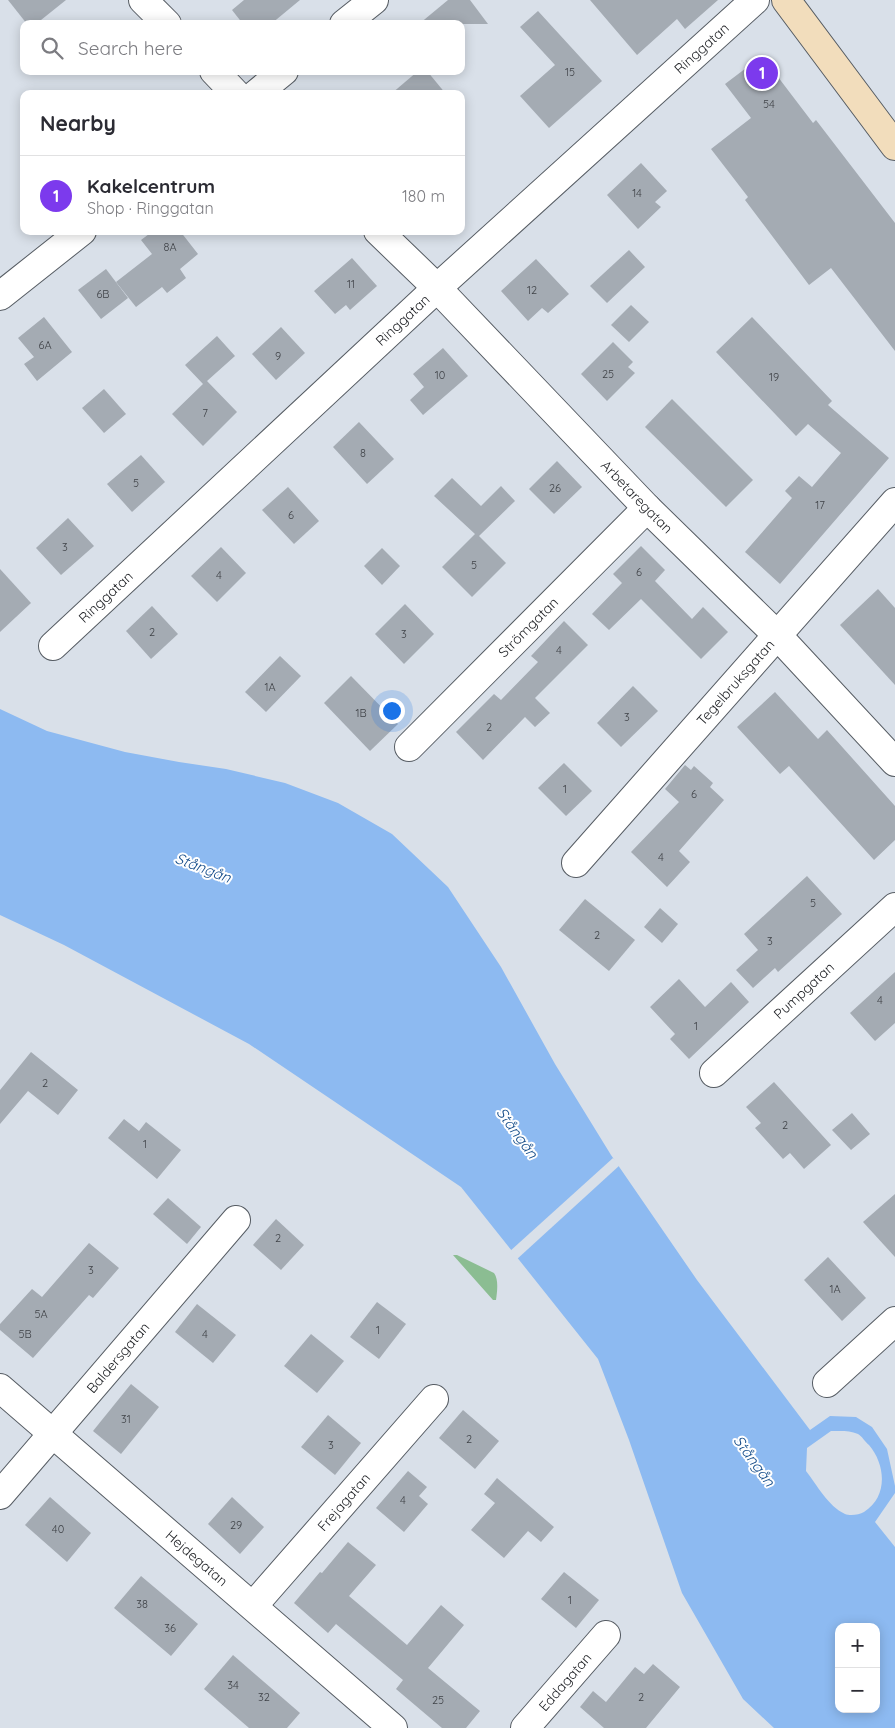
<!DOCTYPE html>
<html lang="en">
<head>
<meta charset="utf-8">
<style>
	body { margin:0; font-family:Quicksand,sans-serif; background:#f2f2f3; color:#2b2b33 }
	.controls { position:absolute; right:15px; bottom:15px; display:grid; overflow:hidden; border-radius:10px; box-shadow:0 2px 12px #0003 }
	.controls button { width:45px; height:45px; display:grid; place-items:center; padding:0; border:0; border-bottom:1px solid #e1e1e2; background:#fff; color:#2b2b33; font:25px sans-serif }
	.you { position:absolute; left:391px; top:710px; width:18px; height:18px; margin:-12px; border:4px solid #fff; border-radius:50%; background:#1a73e8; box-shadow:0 0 0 8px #1a73e833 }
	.badge { display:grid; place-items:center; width:32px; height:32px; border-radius:50%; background:#7c3aed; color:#fff; font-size:16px; font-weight:700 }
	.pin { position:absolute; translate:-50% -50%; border:2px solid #fff; box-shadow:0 1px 5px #0006 }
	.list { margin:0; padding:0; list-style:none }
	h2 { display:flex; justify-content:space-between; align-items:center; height:65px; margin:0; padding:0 20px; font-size:21px }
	h2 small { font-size:16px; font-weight:400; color:#7c7c81 }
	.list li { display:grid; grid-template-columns:32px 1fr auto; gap:15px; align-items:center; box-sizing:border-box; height:80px; padding:0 20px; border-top:1px solid #e1e1e2 }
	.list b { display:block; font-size:19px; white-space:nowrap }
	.list p { margin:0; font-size:16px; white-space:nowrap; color:#7c7c81 }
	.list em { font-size:16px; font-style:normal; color:#7c7c81 }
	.icon { flex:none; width:28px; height:28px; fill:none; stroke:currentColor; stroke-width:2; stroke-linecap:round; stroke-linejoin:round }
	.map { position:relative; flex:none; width:895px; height:1728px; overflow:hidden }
	.search { position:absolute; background:#fff; box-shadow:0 2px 12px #0003; left:20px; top:20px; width:445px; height:55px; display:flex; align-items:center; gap:12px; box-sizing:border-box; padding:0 18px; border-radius:10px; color:#7c7c81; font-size:19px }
	.panel { position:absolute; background:#fff; box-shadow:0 2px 12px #0003; left:20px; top:90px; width:445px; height:145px; border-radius:10px }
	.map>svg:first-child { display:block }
	.green { fill:#8bbd92 }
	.water { fill:#8dbaf1; fill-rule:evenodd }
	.pier { fill:#d9e0e9 }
	.building { fill:#a4abb3 }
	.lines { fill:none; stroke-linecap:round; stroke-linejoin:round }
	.minor-casing { stroke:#565c63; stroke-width:30 }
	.secondary-casing { stroke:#565c63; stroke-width:30 }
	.minor { stroke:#fff; stroke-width:28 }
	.secondary { stroke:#f2ddbc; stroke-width:28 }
	.labels { text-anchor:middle; stroke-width:4; stroke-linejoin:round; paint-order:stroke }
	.number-label { font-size:11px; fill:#3f4247 }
	.street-label { font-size:14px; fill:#1d1f23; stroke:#fff }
	.water-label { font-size:15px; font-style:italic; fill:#144c89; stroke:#fff }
</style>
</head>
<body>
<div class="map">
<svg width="895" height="1728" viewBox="0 0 895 1728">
	<rect width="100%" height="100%" fill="#d9e0e9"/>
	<path class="green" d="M453,1255H457L494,1273C499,1280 497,1292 496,1300H493Z"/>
	<path class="water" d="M0,709L47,731L125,752L179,762L226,769L285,783L338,803L392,834L448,887L501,967L555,1064L611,1155L697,1280L810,1430L830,1416L856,1417L872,1427L887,1449L895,1486V1493L875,1522L895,1547V1728H774L743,1699L682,1593L629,1440L598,1359L461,1187L249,1044L64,945L0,915ZM831,1431C840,1431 849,1430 858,1434C862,1436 865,1442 869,1445C886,1465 888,1497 864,1512C859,1515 850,1516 845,1514C828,1506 817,1485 806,1471L807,1448ZM839,1627H876V1709H839Z"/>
	<path class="pier" d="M613,1158L620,1165L516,1260L509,1252Z"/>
	<g class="building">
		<path d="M8,0H66L36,24H27Z"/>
		<path d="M244,0H300L271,24H243L232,10Z"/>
		<path d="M448,0H470L488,24H419Z"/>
		<path d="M590,0H718L685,29L677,19L637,55Z"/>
		<path d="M538,11L602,81L549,128L520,96L555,65L520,27Z"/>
		<path d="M762,56L813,123L816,120L895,223V351L831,268L809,285L745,200L748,197L711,149L751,118L725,84Z"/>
		<path d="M418,71H427L446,94H391Z"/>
		<path d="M641,163L667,191L655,202L661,207L638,229L607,195Z"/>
		<path d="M153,231H180L198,254L180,269L186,278L167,293L162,287L136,307L116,282L152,254L141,240Z"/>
		<path d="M629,250L645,267L607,303L590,286Z"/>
		<path d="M352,258L377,286L350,310L346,305L335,314L314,291Z"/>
		<path d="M536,259L569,294L548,313L542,308L528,321L501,291Z"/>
		<path d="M106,269L128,298L101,319L78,290Z"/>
		<path d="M631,305L649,322L629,342L611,325Z"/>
		<path d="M44,317L72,352L37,381L24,364L34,357L18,338Z"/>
		<path d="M752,317L832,401L828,405L889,458L780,584L745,552L792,498L785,491L799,476L812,487L841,453L808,424L796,436L716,352Z"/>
		<path d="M281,327L305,353L276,380L252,354Z"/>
		<path d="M217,336L235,356L207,381L237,412L203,446L172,414L203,384L185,365Z"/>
		<path d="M613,342L633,362L628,367L635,373L607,401L581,374Z"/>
		<path d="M443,348L468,376L423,415L410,400L424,387L413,374Z"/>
		<path d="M104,389L126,414L104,433L82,408Z"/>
		<path d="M672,399L753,480L726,507L645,427Z"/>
		<path d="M359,422L394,459L367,484L333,447Z"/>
		<path d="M141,455L165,482L132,512L107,484Z"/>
		<path d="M557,461L582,487L554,514L529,489Z"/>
		<path d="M452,478L481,506L501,486L515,501L479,536L506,563L472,597L442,567L475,534L434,496Z"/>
		<path d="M288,487L319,521L294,544L262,510Z"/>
		<path d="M68,518L94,546L61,575L36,548Z"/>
		<path d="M641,546L665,570L655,581L692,619L703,607L728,632L701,659L641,599L609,630L592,614L622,583L613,574Z"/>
		<path d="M221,547L246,573L217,602L191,576Z"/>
		<path d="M382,548L400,566L382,585L364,566Z"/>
		<path d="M0,569L31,603L0,632Z"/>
		<path d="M878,589L895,608V685L840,625Z"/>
		<path d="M405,604L434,634L404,664L375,634Z"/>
		<path d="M152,606L178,634L151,659L126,631Z"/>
		<path d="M564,621L588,645L535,698L550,713L535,727L525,717L483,760L456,732L494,694L501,700L538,662L531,656Z"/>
		<path d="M280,656L301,676L266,712L245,692Z"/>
		<path d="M351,676L398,724L370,751L324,703Z"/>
		<path d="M633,686L658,711L621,747L597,723Z"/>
		<path d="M775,692L818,739L827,730L895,806V840L874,860L789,766L780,774L737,727Z"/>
		<path d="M564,763L592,791L566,816L538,788Z"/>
		<path d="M685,765L691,770L694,766L713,783L710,787L724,800L679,851L690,862L667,887L631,852L679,802L665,789Z"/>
		<path d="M807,876L842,914L778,972L775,968L753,988L736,970L758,950L744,934Z"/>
		<path d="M585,899L635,940L609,971L559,930Z"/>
		<path d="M660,908L678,924L662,943L644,927Z"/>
		<path d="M895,972V1023L875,1041L850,1013Z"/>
		<path d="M679,979L705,1007L731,982L749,1002L689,1059L670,1039L675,1034L650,1007Z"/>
		<path d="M31,1052L78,1090L58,1115L28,1091L0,1124V1090Z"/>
		<path d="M774,1082L831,1145L804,1169L790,1153L783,1159L755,1128L761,1123L746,1107Z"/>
		<path d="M852,1113L870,1134L851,1150L832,1130Z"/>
		<path d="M124,1119L139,1131L146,1122L181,1150L157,1179L108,1138Z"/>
		<path d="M895,1194V1257L863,1222Z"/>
		<path d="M168,1198L201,1227L187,1244L153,1214Z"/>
		<path d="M276,1219L304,1245L281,1270L253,1245Z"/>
		<path d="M89,1243L119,1268L93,1298L89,1295L33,1358L0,1330V1324L32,1289L42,1297Z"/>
		<path d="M828,1257L866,1298L842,1321L804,1280Z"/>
		<path d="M377,1302L406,1324L379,1359L350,1337Z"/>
		<path d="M197,1304L236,1335L213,1363L175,1332Z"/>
		<path d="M311,1334L344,1361L317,1393L284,1366Z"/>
		<path d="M131,1384L159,1407L121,1454L93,1431Z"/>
		<path d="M463,1410L499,1441L475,1469L439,1438Z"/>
		<path d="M328,1415L361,1443L335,1475L301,1447Z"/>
		<path d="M408,1471L427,1487L419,1496L428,1504L404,1532L376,1508Z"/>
		<path d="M497,1478L554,1527L541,1542L528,1531L504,1558L471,1530L495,1503L484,1494Z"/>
		<path d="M50,1497L91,1533L67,1562L25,1525Z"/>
		<path d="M232,1497L264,1527L240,1554L208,1524Z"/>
		<path d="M348,1542L376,1565L349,1596L407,1645L441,1605L464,1625L428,1668L480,1711L466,1728H442L396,1689L403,1680L336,1624L328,1633L294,1603L320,1572L322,1573Z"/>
		<path d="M564,1572L599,1600L576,1628L541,1599Z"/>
		<path d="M141,1576L198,1624L171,1656L114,1608Z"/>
		<path d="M233,1655L300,1713L287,1728H249L204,1689Z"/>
		<path d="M653,1664L680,1687L646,1728H604L580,1707L593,1691L606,1702L635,1667L644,1674Z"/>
	</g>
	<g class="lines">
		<defs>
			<g id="minor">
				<path d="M143,0L167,24"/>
				<path d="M344,24L374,0"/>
				<path d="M214,71L236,94"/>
				<path d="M256,94L284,71"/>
				<path id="s1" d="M378,231L437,288L647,508L777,635L895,762"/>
				<path d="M0,296L82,231"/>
				<path id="s2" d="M53,646L437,288L755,0"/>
				<path id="s3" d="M409,747L647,508"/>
				<path id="s4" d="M576,863L895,502"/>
				<path id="s5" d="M714,1073L895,907"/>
				<path d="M827,1383L895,1321"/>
				<path id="s6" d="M0,1388L393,1728"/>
				<path id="s7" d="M0,1495L236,1220"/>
				<path id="s8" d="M253,1606L434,1399"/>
				<path id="s9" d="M525,1728L606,1635"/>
			</g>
			<path id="secondary" d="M786,0L895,146"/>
		</defs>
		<use href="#minor" class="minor-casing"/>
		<use href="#secondary" class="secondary-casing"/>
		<use href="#minor" class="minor"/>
		<use href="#secondary" class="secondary"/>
	</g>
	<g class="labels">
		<g class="number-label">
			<text x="570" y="76">15</text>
			<text x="769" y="108">54</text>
			<text x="637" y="197">14</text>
			<text x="170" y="251">8A</text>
			<text x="351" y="288">11</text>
			<text x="532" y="294">12</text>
			<text x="103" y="298">6B</text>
			<text x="45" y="349">6A</text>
			<text x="278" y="360">9</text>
			<text x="608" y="378">25</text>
			<text x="440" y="379">10</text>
			<text x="774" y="381">19</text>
			<text x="205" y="417">7</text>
			<text x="363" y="457">8</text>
			<text x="136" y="487">5</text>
			<text x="555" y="492">26</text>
			<text x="820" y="509">17</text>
			<text x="291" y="519">6</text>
			<text x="65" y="551">3</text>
			<text x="474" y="569">5</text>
			<text x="639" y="576">6</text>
			<text x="219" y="579">4</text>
			<text x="152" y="636">2</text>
			<text x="404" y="638">3</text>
			<text x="559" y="654">4</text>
			<text x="270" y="691">1A</text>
			<text x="361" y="717">1B</text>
			<text x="627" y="721">3</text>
			<text x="489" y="731">2</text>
			<text x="565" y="793">1</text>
			<text x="694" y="798">6</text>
			<text x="661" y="861">4</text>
			<text x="813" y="907">5</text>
			<text x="597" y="939">2</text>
			<text x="770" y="945">3</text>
			<text x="880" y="1004">4</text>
			<text x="696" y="1030">1</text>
			<text x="45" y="1087">2</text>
			<text x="785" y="1129">2</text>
			<text x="145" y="1148">1</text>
			<text x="278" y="1242">2</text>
			<text x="91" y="1274">3</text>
			<text x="835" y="1293">1A</text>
			<text x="41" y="1318">5A</text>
			<text x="378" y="1334">1</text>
			<text x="25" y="1338">5B</text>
			<text x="205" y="1338">4</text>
			<text x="126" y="1423">31</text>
			<text x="469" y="1443">2</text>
			<text x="331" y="1449">3</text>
			<text x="403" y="1504">4</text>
			<text x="236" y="1529">29</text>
			<text x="58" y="1533">40</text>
			<text x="570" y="1604">1</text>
			<text x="142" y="1608">38</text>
			<text x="170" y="1632">36</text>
			<text x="233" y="1689">34</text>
			<text x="264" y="1701">32</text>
			<text x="641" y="1701">2</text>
			<text x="438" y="1704">25</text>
		</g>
		<g class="street-label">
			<text dy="5" stroke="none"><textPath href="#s2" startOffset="882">Ringgatan</textPath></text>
			<text dy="5" stroke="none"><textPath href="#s2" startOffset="478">Ringgatan</textPath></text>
			<text dy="5" stroke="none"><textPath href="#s1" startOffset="371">Arbetaregatan</textPath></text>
			<text dy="5" stroke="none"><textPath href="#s2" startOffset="72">Ringgatan</textPath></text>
			<text dy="5" stroke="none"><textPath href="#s3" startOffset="169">Strömgatan</textPath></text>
			<text dy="5" stroke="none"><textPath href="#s4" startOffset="241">Tegelbruksgatan</textPath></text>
			<text dy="5" stroke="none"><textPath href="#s5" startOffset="122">Pumpgatan</textPath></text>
			<text dy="5" stroke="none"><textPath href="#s7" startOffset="181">Baldersgatan</textPath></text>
			<text dy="5" stroke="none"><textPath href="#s8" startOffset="138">Frejagatan</textPath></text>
			<text dy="5" stroke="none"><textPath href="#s6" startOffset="260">Hejdegatan</textPath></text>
			<text dy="5" stroke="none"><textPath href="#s9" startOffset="61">Eddagatan</textPath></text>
		</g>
		<g class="water-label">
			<text transform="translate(203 868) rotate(21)" y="5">Stångån</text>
			<text transform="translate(517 1133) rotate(54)" y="5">Stångån</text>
			<text transform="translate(754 1461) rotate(54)" y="5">Stångån</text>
		</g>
	</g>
</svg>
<div class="controls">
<button>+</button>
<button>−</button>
</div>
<div class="you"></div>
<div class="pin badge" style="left:762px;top:73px">1</div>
<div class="search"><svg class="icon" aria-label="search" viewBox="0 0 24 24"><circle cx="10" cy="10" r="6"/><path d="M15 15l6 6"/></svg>Search here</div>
<section class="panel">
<h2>Nearby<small></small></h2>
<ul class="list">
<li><span class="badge">1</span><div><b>Kakelcentrum</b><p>Shop · Ringgatan</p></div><em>180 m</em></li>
</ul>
</section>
</div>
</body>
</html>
